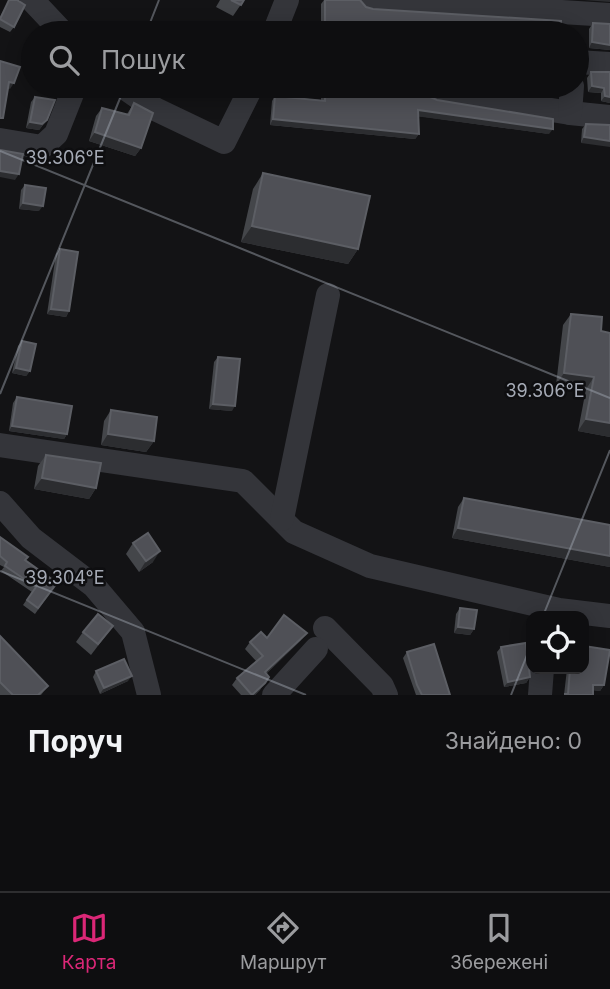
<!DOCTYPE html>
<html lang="uk">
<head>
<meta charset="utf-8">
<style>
	body { margin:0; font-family:Inter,sans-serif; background:#1c1c1e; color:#f1f3f6 }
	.controls { position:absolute; right:21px; bottom:21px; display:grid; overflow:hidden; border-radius:14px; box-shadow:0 4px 18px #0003 }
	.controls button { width:63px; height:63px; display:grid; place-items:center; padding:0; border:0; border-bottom:2px solid #2e2e30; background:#0e0e10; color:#f1f3f6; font:35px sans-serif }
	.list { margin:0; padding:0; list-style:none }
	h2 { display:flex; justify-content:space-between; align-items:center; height:91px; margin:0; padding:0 28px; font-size:30px }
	h2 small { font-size:23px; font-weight:400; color:#9b9c9f }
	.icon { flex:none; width:38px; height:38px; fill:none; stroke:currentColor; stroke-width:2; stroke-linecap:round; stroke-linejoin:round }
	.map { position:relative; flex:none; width:610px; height:695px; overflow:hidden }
	.search { position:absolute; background:#0e0e10; box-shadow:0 4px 18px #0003; left:21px; right:21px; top:21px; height:77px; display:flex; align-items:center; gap:18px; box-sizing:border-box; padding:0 24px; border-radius:38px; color:#9b9c9f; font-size:26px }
	.sheet { height:196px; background:#0e0e10 }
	nav { display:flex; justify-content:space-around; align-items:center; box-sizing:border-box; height:98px; border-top:2px solid #2e2e30; background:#0e0e10; font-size:19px; color:#9b9c9f }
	nav a { display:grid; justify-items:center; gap:4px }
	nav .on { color:#db2777 }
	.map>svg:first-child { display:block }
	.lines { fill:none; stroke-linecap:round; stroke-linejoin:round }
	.minor { stroke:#34353a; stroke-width:24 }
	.wall { fill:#44464a }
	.shaded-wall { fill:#2c2d30 }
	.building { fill:#4f5056; stroke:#5c5e64; stroke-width:2 }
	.ticks { fill:none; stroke:#a5aab5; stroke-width:2; stroke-opacity:0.45 }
	.ticks-label { font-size:18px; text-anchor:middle; fill:#a5aab5; stroke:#0e0e10; stroke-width:5; stroke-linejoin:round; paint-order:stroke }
</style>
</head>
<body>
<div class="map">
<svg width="610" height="695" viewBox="0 0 610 695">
	<rect width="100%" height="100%" fill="#131315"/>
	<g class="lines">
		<g class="minor">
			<path d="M32,0L63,33"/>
			<path d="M370,0L610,15"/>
			<path d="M274,33L287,0"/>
			<path d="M577,62L610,64"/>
			<path d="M122,86L155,109L224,142L252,86"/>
			<path d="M436,91L570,113L610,117"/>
			<path d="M570,113L572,86"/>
			<path d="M0,140L42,147L56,134L75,86"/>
			<path d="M0,445L243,481L294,532L370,566L559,610L610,616"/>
			<path d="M0,503L31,538L94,586L133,632L149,695"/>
			<path d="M282,519L328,295"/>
			<path d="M325,628L382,686L386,695"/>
			<path d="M274,695L316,649"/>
			<path d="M540,695L542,669"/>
		</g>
	</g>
	<g class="wall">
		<path d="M9,0H17L14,27L10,32L0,27V17Z"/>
		<path d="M220,0H244L233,16L216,7Z"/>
		<path d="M324,0H360L366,7L373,9L561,33H321V4Z"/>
		<path d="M593,23L610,24V50L589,48V29Z"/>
		<path d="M591,72H610V103L601,101V93L588,92L587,78Z"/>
		<path d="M188,86H210L203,98L186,90Z"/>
		<path d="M321,86H394L430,97L437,100L549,134L418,116L419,134L415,139L270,125L272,101L275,96L321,100Z"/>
		<path d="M35,97L47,120L39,130L26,128L31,102Z"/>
		<path d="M134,103L141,148L135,156L89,141L96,116L102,108L127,114Z"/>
		<path d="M586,124L610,125L581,143L582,129Z"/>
		<path d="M263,173L358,249L348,264L241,242L253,189Z"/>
		<path d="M25,185L39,211L19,209L21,190Z"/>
		<path d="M60,249L69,311L66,317L47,314L56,254Z"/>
		<path d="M571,314L601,331L610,333V437L578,431L586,389L556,385L563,325Z"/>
		<path d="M22,341L30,371L26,376L12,373L18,346Z"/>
		<path d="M218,357L232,411L209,409L214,362Z"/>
		<path d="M17,397L67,434L64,439L9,431L13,403Z"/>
		<path d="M111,410L154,441L146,452L101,445L104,421Z"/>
		<path d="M46,455L96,488L89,499L34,489L38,466Z"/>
		<path d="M464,498L610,525V567L452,538L458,507Z"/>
		<path d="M0,537L25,560L57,583L35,614L23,605L32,592L1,571L4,567L0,565Z"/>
		<path d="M133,543L153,562L139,572L126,554Z"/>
		<path d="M460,608L474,629L470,635L454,633L456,614Z"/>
		<path d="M113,626L91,655L76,642L83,632Z"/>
		<path d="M0,636L48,686L41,695H0Z"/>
		<path d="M267,638L301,640L266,674L260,690L255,695H241L232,685L237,678L256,661L245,649L250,642Z"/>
		<path d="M501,647L530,677L526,683L504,687L497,652Z"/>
		<path d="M407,652L450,695H416L403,658Z"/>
		<path d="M567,669H584L604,685L600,691L593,690V695H564Z"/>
		<path d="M96,671L128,681L100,694L93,677Z"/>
	</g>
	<g class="shaded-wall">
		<path d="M584,0H610V2Z"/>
		<path d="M592,42L610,45V50L589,48Z"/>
		<path d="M9,82L14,83L10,89L5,87Z"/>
		<path d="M592,86L604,88L601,93L588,92Z"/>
		<path d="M605,96L610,97V103L601,101Z"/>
		<path d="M418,110L553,129L549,134L415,116Z"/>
		<path d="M273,119L419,134L415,139L270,125Z"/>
		<path d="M47,120L39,130L26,128L30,122Z"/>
		<path d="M95,132L141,148L135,156L89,141Z"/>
		<path d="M584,137L610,141V147L581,143Z"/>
		<path d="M0,171L19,174L15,180L0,177Z"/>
		<path d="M23,203L43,206L39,211L19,209Z"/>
		<path d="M252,226L358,249L348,264L241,242Z"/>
		<path d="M51,309L69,311L66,317L47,314Z"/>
		<path d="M16,368L30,371L26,376L12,373Z"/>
		<path d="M564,373L594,377L586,389L556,385Z"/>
		<path d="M213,404L235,406L232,411L209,409Z"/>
		<path d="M586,419L610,423V437L578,431Z"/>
		<path d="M12,426L67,434L64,439L9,431Z"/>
		<path d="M108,434L154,441L146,452L101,445Z"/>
		<path d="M42,478L96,488L89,499L34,489Z"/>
		<path d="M458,528L610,556V567L452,538Z"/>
		<path d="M160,551L153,562L139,572L146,561Z"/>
		<path d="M458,627L474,629L470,635L454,633Z"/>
		<path d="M307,633L301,640L260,680L265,672Z"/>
		<path d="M132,676L128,681L100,694L104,688Z"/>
		<path d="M530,677L526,683L504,687L508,682Z"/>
		<path d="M265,683L260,690L255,695H252Z"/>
		<path d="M593,685H604L600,691L590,690Z"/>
	</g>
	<g class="building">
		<path d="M9,0H17L25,5L14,27L0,19Z"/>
		<path d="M231,0H244L241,5Z"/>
		<path d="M325,0H360L366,7L373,9L561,21V33H325Z"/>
		<path d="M128,23L143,31L142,33H123Z"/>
		<path d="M593,23L610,24V45L592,42Z"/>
		<path d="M0,61L20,67L14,83L9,82L3,118H0Z"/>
		<path d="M591,72H610V97L605,96L604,88L592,86Z"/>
		<path d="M193,86H210L206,92Z"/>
		<path d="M325,86H394L426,90L430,97L437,100L553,119V129L418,110L419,134L273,119L275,96L325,101Z"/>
		<path d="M35,97L55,100L47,120L42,124L30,122Z"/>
		<path d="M134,103L153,113L141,148L95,132L102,108L129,115Z"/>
		<path d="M586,124L610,125V141L584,137Z"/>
		<path d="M0,150L23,154L19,174L0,171Z"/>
		<path d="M263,173L370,196L358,249L252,226Z"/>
		<path d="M25,185L46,188L43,206L23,203Z"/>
		<path d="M60,249L78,252L69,311L51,309Z"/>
		<path d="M571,314L602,317L601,331L610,333V423L586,419L594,377L564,373Z"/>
		<path d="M22,341L36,344L30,371L16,368Z"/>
		<path d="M218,357L240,359L235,406L213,404Z"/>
		<path d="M17,397L72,406L67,434L12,426Z"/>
		<path d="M111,410L157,417L154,441L108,434Z"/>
		<path d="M46,455L101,463L96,488L42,478Z"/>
		<path d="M464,498L610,525V556L458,528Z"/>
		<path d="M148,533L160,551L146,561L133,543Z"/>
		<path d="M0,537L28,557L25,560L57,583L38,608L27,600L36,587L5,566L7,562L0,556Z"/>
		<path d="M460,608L477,610L474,629L458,627Z"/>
		<path d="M98,614L113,626L98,644L83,632Z"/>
		<path d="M284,615L307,633L265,672L269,677L265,683L252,695L237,678L263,656L250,642L261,632L267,638Z"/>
		<path d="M0,636L48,686L38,695H13L0,682Z"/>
		<path d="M526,643L530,677L508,682L501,647Z"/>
		<path d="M434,644L450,695H422L417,685L407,652Z"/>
		<path d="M584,646L610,650L604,685H593V695H565V694H568L570,669H584Z"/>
		<path d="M124,659L132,676L104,688L96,671Z"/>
	</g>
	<path class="ticks" d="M146,33L159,0M0,151L610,398M0,394L125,86M0,571L306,695M543,616L610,450M511,695L531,645"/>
	<g class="ticks-label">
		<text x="65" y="164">39.306°E</text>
		<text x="545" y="397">39.306°E</text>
		<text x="65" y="584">39.304°E</text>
	</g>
</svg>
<div class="controls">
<button><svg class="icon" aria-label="locate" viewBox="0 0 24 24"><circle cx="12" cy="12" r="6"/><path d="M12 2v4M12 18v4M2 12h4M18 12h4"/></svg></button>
</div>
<div class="search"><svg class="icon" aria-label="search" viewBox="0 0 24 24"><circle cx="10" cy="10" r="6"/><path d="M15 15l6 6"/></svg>Пошук</div>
</div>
<section class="sheet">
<h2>Поруч<small>Знайдено: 0</small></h2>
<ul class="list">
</ul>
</section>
<nav>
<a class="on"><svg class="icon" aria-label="map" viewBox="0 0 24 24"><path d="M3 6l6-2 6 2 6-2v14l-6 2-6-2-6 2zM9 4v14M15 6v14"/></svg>Карта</a>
<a><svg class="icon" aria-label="directions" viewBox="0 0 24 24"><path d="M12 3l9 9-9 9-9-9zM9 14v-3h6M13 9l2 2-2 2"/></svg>Маршрут</a>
<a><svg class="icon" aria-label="saved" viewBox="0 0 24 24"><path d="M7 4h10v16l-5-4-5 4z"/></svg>Збережені</a>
</nav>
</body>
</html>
